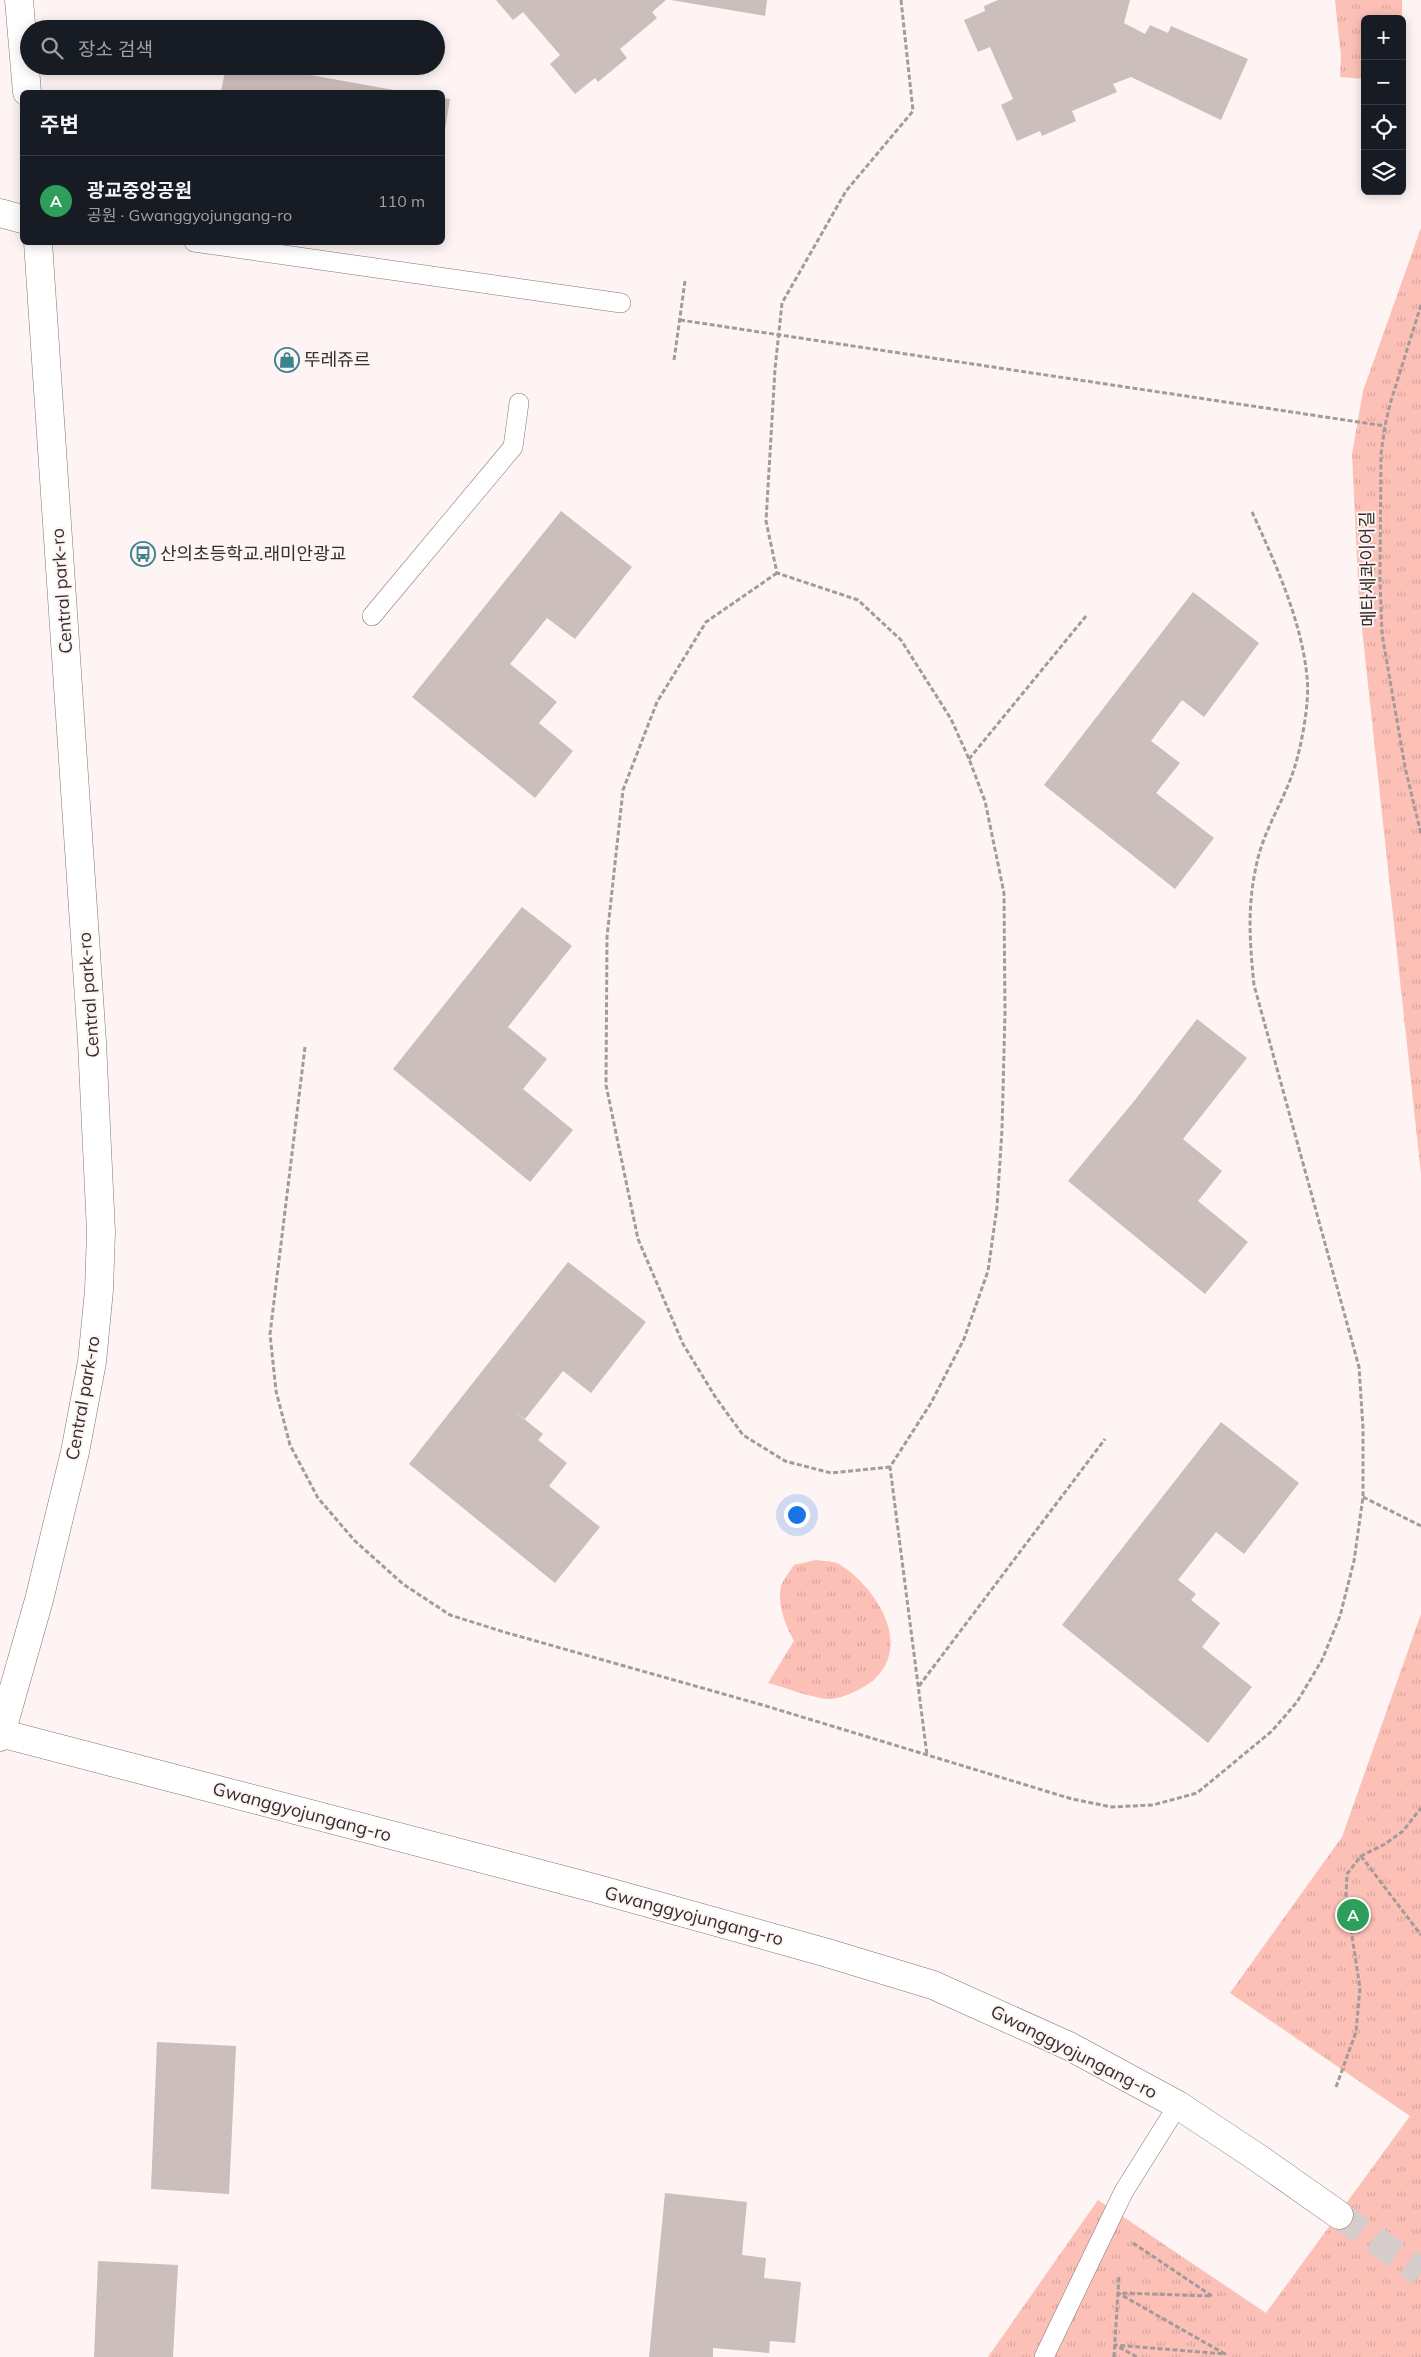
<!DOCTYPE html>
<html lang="ko">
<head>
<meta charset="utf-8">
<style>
	body { margin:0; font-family:Mulish,"Noto Sans KR",sans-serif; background:#242831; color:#f1f3f6 }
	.controls { position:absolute; right:15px; top:15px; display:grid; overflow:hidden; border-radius:8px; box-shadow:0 2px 12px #0003 }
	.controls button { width:45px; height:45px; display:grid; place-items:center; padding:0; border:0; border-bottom:1px solid #363941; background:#171b24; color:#f1f3f6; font:25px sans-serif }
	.you { position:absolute; left:796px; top:1514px; width:18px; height:18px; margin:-12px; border:4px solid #fff; border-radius:50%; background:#1a73e8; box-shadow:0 0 0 8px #1a73e833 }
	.badge { display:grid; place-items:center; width:32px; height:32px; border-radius:50%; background:#3d838f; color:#fff; font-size:16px; font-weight:700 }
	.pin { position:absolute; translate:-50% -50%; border:2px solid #fff; box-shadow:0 1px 5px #0006 }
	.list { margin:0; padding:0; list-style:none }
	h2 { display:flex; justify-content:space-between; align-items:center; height:65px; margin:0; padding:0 20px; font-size:21px }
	h2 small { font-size:16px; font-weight:400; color:#9ea1a6 }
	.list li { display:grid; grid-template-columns:32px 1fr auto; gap:15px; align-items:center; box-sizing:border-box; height:90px; padding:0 20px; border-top:1px solid #363941 }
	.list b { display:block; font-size:19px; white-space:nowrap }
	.list p { margin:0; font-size:16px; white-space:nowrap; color:#9ea1a6 }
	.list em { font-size:16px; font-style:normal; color:#9ea1a6 }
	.icon { flex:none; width:28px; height:28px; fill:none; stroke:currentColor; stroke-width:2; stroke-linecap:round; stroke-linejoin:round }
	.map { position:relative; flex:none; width:1421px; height:2357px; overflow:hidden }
	.search { position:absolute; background:#171b24; box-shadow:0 2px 12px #0003; left:20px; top:20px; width:425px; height:55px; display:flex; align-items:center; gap:12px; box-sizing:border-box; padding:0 18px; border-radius:28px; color:#9ea1a6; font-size:19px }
	.panel { position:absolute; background:#171b24; box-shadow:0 2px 12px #0003; left:20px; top:90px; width:425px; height:155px; border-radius:8px }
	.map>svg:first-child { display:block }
	.grass { fill:url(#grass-tufts) }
	.building { fill:#ccbebb }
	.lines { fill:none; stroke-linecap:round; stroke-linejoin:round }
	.secondary-tunnel { stroke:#d5cccb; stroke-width:28; stroke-dasharray:28 14; stroke-linecap:butt }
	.lane-casing { stroke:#827572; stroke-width:20 }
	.secondary-casing { stroke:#827572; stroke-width:29 }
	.path { stroke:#a39b9a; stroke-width:3; stroke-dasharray:5 2.5; stroke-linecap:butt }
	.lane { stroke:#fff; stroke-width:19 }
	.secondary { stroke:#fff; stroke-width:28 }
	.labels { text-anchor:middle; stroke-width:4; stroke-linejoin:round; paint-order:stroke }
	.poi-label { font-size:18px; fill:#342e2d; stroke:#fdf4f3; text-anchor:start }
	.street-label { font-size:18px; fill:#342e2d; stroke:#fdf4f3 }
</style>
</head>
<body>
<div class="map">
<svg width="1421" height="2357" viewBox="0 0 1421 2357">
	<defs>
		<pattern id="grass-tufts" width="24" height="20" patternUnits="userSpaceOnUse" patternTransform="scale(1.25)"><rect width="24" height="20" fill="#fcc0b6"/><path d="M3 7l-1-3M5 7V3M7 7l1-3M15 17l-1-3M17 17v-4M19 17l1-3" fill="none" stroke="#d9a59d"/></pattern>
	</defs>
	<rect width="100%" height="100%" fill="#fdf4f3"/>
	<g class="grass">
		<path d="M1335,0H1402V62V19H1365V79L1340,77L1341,57Z"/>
		<path d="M1421,228V1174L1359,601L1352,454L1363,391Z"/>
		<path d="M816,1560C823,1561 833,1561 839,1564C882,1591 919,1658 860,1689C852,1693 837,1700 828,1699C808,1697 787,1688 768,1683L794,1641C786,1626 777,1605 781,1586C783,1580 790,1571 794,1565Z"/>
		<path d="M1421,1614V2357H988L1098,2200L1266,2313L1410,2116L1230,1993L1342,1837Z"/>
	</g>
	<g class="building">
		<path d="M496,0H666L652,12L657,18L620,49L627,58L598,82L595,78L575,94L550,64L560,55L523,12L513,20Z"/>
		<path d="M671,0H767L765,16Z"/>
		<path d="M998,0H1130L1124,23L1145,34L1150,25L1168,33L1171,26L1248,59L1221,120L1131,77L1113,84L1117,92L1072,111L1076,121L1042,136L1040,131L1017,141L1001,105L1013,99L990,47L978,52L964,20L985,11L984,6Z"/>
		<path d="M226,66H260L405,92H221Z"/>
		<path d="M442,98L450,99L444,136H442Z"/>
		<path d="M561,511L632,567L575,639L547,618L510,664L557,702L539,723L573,751L535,798L412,697Z"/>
		<path d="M1193,592L1259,643L1204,717L1182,700L1151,741L1180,763L1156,793L1214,838L1175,889L1044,785Z"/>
		<path d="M522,907L572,946L508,1027L547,1059L523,1089L573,1130L530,1182L393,1069Z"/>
		<path d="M1197,1019L1247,1058L1183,1139L1222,1171L1198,1201L1248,1242L1205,1294L1068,1181L1135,1100Z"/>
		<path d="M568,1262L646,1322L591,1393L563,1371L525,1419L514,1411L543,1434L538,1440L567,1463L549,1486L600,1527L555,1583L409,1464Z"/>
		<path d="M1221,1422L1299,1483L1244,1554L1216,1532L1178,1580L1196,1594L1191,1600L1220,1623L1202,1647L1252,1687L1208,1743L1062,1625Z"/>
		<path d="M157,2042L236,2046L229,2194L151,2189Z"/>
		<path d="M665,2193L747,2202L742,2255L766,2258L764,2278L801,2282L795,2343L770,2341L769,2353L713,2348V2357H649Z"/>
		<path d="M98,2261L178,2265L173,2357H94Z"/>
	</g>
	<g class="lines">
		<path class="secondary-tunnel" d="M1339,2215L1421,2272"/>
		<defs>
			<g id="lane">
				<path d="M194,242L621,303"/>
				<path d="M372,616L513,447L519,403"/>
				<path d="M1044,2357L1124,2191L1178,2105"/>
			</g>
			<g id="secondary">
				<path d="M19,0L27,92"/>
				<path d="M0,213L22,219"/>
				<path d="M0,1733L594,1888L824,1952L933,1985L1069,2046L1178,2105L1258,2158L1339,2215"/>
				<path d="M0,1737L39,1600L75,1452L92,1362L99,1290L101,1232L92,1042L38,242"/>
			</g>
		</defs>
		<use href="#lane" class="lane-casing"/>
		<use href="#secondary" class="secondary-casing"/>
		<g class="path">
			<path d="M901,0L913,111L846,191L782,303L775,369L766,521L777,573L858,600L901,640L951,719L969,759L985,801L1004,893L1005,1013L1002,1130L997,1207L988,1271L964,1339L931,1403L890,1467L927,1755"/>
			<path d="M1421,305L1390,404L1385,426L1381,454L1380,580L1382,634L1405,767L1421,834"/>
			<path d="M680,320L1385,426"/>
			<path d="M674,360L685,281"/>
			<path d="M777,573L706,622L657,702L623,790L607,937L606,1085L638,1239L683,1344L716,1398L743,1435L785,1461L831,1473L890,1467"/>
			<path d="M969,759L1086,616"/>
			<path d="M305,1047L270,1334L276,1391L290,1445L318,1498L355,1541L403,1584L450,1615L504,1632L766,1706L1072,1799L1112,1807L1153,1805L1197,1793L1272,1731L1297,1702L1322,1660L1340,1616L1354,1561L1363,1497V1428L1359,1367L1254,985C1249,937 1247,900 1259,854C1268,823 1286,796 1295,766C1302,743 1310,700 1307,677C1302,622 1275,562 1252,512"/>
			<path d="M1363,1497L1421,1526"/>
			<path d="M919,1686L1105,1439"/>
			<path d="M1361,1856L1421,1935"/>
			<path d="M1336,2087L1356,2032L1360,1988L1346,1897L1347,1874L1361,1856L1385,1844L1403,1831L1421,1808"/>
			<path d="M1133,2243L1212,2296L1118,2293L1225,2354L1115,2345L1137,2357"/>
			<path d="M1114,2357L1119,2276"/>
		</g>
		<use href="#lane" class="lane"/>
		<use href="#secondary" class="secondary"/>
	</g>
	<defs>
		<symbol id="shop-ring" viewBox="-11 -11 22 22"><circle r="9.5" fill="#fdf4f3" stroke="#3d838f" stroke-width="1.5"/><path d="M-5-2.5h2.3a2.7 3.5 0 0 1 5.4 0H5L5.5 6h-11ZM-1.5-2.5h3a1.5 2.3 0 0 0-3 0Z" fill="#3d838f"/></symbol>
		<symbol id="bus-ring" viewBox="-11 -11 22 22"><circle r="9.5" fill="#fdf4f3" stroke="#3d838f" stroke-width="1.5"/><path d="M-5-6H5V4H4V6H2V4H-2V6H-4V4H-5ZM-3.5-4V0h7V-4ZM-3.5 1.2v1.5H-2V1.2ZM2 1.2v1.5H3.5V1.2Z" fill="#3d838f"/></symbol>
	</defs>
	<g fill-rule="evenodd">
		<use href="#shop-ring" x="273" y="346" width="28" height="28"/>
		<use href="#bus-ring" x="129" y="540" width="28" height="28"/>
	</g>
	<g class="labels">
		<g class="poi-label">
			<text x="304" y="366">뚜레쥬르</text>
			<text x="160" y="560">산의초등학교.래미안광교</text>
		</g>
		<g class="street-label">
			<text transform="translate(1368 569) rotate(-91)" y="6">메타세콰이어길</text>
			<text transform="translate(62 591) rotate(-94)" y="6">Central park-ro</text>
			<text transform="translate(89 995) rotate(-94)" y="6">Central park-ro</text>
			<text transform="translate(83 1398) rotate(-80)" y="6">Central park-ro</text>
			<text transform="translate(302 1812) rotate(15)" y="6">Gwanggyojungang-ro</text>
			<text transform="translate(694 1916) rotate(15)" y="6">Gwanggyojungang-ro</text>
			<text transform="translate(1074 2052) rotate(27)" y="6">Gwanggyojungang-ro</text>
		</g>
	</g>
</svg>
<div class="controls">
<button>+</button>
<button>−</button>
<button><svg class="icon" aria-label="locate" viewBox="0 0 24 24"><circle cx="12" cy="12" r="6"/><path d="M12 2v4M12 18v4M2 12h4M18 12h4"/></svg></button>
<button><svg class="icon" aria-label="layers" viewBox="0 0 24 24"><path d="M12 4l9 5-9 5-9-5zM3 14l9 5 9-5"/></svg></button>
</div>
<div class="you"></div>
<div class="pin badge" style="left:1353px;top:1915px;background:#2e9e5b">A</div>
<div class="search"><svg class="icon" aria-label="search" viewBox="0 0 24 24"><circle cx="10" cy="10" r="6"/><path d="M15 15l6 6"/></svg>장소 검색</div>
<section class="panel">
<h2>주변<small></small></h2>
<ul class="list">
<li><span class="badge" style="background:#2e9e5b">A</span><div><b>광교중앙공원</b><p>공원 · Gwanggyojungang-ro</p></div><em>110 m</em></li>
</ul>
</section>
</div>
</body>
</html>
